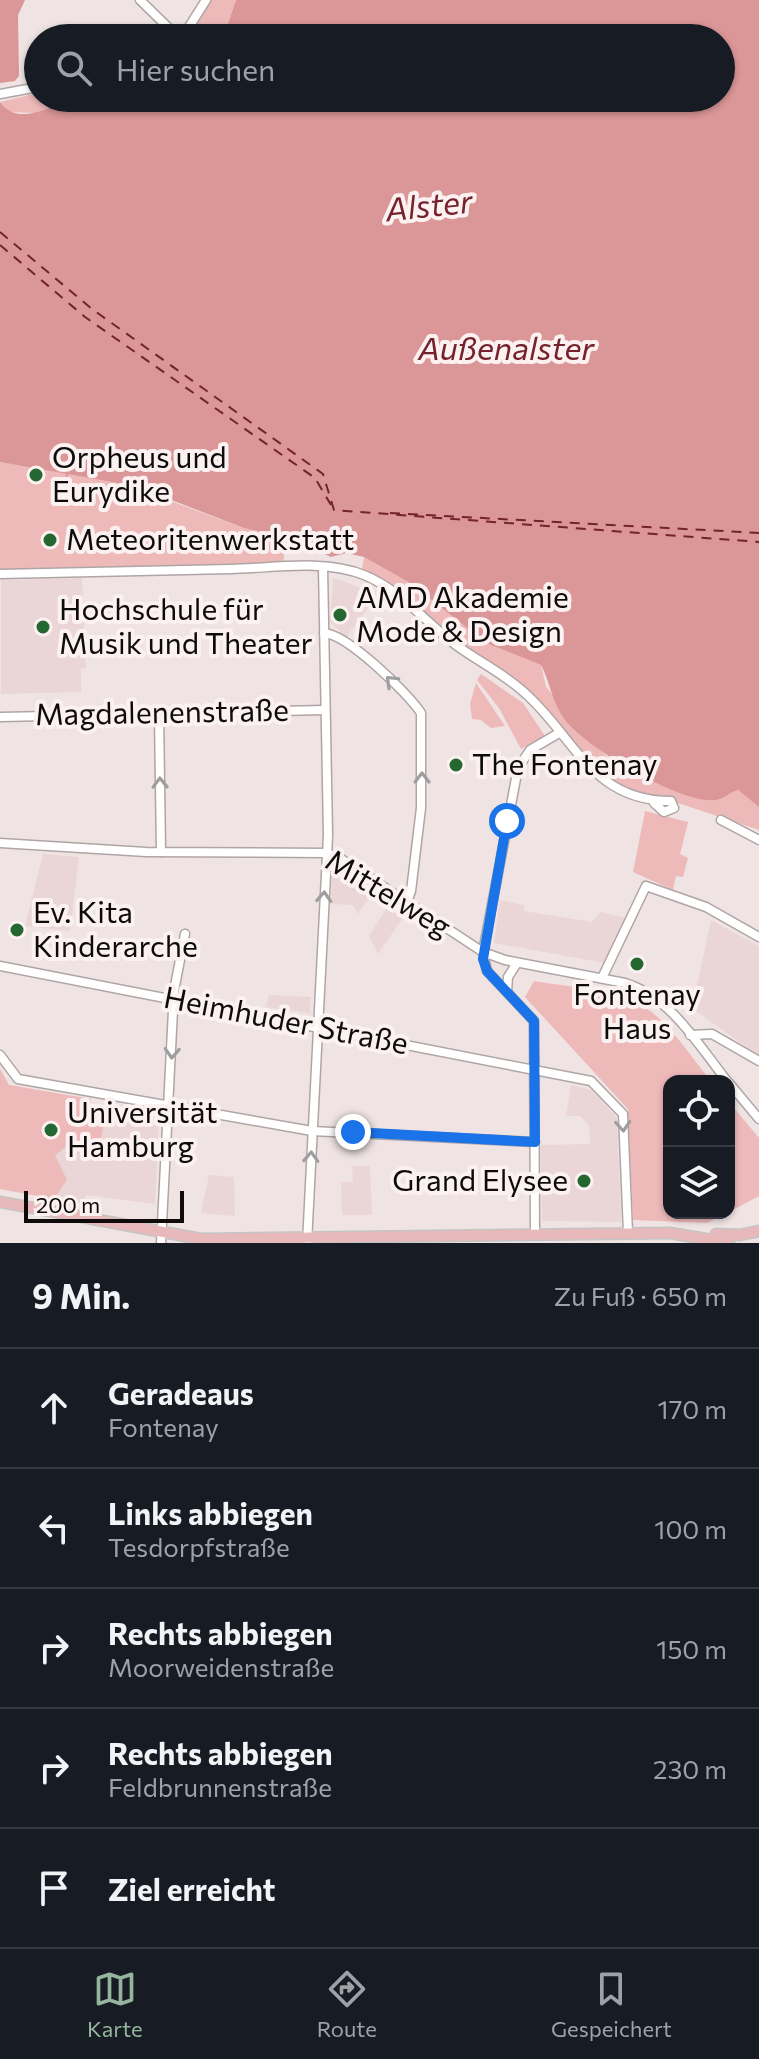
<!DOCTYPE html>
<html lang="de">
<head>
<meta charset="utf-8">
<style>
	body { margin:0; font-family:Commissioner,sans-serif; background:#20242c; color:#f1f3f6 }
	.controls { position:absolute; right:24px; bottom:24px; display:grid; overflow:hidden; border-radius:16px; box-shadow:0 2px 6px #0004 }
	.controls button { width:72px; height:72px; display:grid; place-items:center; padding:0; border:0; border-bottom:2px solid #363941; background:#171b24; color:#f1f3f6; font:40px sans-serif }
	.scale { position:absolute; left:24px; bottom:20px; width:160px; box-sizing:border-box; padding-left:8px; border:4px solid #0f0b0b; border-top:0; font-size:22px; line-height:28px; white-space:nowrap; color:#0f0b0b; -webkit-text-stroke:6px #fcf1f1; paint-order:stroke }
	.stop { position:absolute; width:24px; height:24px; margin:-18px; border:6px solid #1a73e8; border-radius:50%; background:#fff }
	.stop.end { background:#1a73e8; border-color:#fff; box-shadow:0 2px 8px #0008 }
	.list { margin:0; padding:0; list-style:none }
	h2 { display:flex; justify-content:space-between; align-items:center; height:104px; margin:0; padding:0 32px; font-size:34px }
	h2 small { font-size:26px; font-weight:400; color:#9ea1a6 }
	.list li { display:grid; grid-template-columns:52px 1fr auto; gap:24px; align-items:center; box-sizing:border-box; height:120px; padding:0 32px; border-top:2px solid #363941 }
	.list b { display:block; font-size:30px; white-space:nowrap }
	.list p { margin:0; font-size:26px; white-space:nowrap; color:#9ea1a6 }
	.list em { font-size:26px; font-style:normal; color:#9ea1a6 }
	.icon { flex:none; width:44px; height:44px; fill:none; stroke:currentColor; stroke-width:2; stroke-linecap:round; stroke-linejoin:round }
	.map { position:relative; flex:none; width:759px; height:1243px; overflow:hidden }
	.search { position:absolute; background:#171b24; box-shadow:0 2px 6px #0004; left:24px; right:24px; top:24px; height:88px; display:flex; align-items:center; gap:20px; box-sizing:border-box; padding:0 28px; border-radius:44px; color:#9ea1a6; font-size:30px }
	.sheet { height:704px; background:#171b24 }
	nav { display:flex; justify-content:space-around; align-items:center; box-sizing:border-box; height:112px; border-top:2px solid #363941; background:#171b24; font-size:22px; color:#9ea1a6 }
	nav a { display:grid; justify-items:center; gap:4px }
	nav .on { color:#95b49d }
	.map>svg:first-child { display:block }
	.built { fill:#ead6d6 }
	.green { fill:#eeb9b9 }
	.water { fill:#db9697 }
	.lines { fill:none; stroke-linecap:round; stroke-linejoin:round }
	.stream { stroke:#db9697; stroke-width:2 }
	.ferry { stroke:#74222b; stroke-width:2; stroke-dasharray:10 8; stroke-linecap:butt }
	.minor-casing { stroke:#b0a5a5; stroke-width:11 }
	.major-casing { stroke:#c5c4c4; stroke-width:13 }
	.minor { stroke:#fff; stroke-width:8 }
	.major { stroke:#e8b9ba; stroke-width:10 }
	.oneway { stroke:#9f9d9d }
	.route { stroke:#1a73e8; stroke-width:10 }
	.poi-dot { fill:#246731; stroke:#fcf1f1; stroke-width:3 }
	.labels { text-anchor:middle; stroke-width:8; stroke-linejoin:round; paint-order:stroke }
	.poi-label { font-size:30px; fill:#0f0b0b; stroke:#fcf1f1; text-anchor:start }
	.street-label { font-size:30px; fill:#0f0b0b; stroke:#fcf1f1 }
	.water-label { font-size:32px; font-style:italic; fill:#74222b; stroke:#fcf1f1 }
</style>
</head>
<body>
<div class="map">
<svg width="759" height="1243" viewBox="0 0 759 1243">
	<rect width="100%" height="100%" fill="#efe4e3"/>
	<g class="built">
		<path d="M82,578L86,668L81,669V692L1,694V580Z"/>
		<path d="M333,578L379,594L346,637L330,622Z"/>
		<path d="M43,854L79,857L70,931L25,926Z"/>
		<path d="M340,869L373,891L358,914L353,905L331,904L332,873Z"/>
		<path d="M500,900L524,905V911L592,922L601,912L626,918L605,963L494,943Z"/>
		<path d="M390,903L406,913L378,954L369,936Z"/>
		<path d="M711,920L759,946V1056L689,1006L696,991Z"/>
		<path d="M269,995L311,997L310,1013L266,1007Z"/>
		<path d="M0,1069L9,1085L91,1099L89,1116L105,1119L108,1102L159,1112L155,1204L87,1195L81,1203L0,1189Z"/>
		<path d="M571,1085L592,1090L617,1118L621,1222L542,1221L541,1145L590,1144L589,1125L580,1116H566Z"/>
		<path d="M352,1166H370L372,1215H342L341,1182H353Z"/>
		<path d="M209,1175L234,1177L235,1216L201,1213Z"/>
	</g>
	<g class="green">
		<path d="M209,0H236L223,38H185Z"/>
		<path d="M38,93V98H79L35,113L9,112L0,102Z"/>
		<path d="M0,462L119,482L244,528L287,538L283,563L0,571Z"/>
		<path d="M364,557L410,583L486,643L541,665L546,687L609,759L692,796L716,800L738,790L759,807V830L666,799C604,796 577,741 538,703C514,680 484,664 459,644C426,617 401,586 362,569Z"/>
		<path d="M481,674L523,703L545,736L521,749L499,708L477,680Z"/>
		<path d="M476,683L505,726L491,728L481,720L472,719L470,704Z"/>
		<path d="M645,811L688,822L680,854L688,858L683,877L676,876L673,890L633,872Z"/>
		<path d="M534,981C566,987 608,988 638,1003C667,1018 690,1056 711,1081H669V1213H726L707,1223L633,1220L628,1109L525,997Z"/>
		<path d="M0,1069L9,1085L91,1099L89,1116L105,1119L100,1143L75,1140L55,1155L67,1180L54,1199L0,1189Z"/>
		<path d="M729,1102L759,1138V1196L729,1212Z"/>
	</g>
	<g class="water">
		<path d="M0,0H25L18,15L19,76L15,81L0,83Z"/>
		<path d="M236,0H759V807L738,790C731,792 723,799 716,800C682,805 587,748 566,721C551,701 551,684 541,665L486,643L410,583L364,557L346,553L331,557L293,539L244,528L135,486L0,462V102C20,130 56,101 80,98C106,94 135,98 161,98L162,109L174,98H721V38H223Z"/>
	</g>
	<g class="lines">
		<g class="stream">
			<path d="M66,479L67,473"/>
			<path d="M64,489L65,487"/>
		</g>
		<g class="ferry">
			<path d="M0,232L92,309L323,474L334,510L759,542"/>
			<path d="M0,245L85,317L315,478L331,505"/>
			<path d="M390,513L759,533"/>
		</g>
		<defs>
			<g id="minor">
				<path d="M140,0L179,38"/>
				<path d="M182,38L206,0"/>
				<path d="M0,94L38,87"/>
				<path d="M0,574C77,572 154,571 231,569C274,568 324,559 364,575C401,590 425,622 456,645C479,662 505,674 526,694C575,738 592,801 671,801L674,808L664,812L654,803"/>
				<path d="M324,633C347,634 408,693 421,713V808L411,891L407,902"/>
				<path d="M159,714L161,852"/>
				<path d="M0,717L325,710"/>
				<path d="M721,820L759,840"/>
				<path d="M0,843L146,852L327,853L343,860L483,952L505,960L625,983C671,997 699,1046 727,1081"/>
				<path d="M0,966L591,1081L623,1114L628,1233"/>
				<path d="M602,978L646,886L706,907L759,937"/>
				<path d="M507,992L508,977L517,963"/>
				<path d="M690,1035L712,1034L759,1061"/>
				<path d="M0,1055L18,1079L312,1131L535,1142"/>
				<path d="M729,1083L759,1119"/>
				<path d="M535,1234L534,1021L487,971L483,952L518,768L530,750L559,733"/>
				<path d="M161,1243L174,991L185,934"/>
				<path d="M307,1243L328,835L323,567"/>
			</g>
			<g id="major">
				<path d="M0,1202L201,1239L670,1233L729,1243"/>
				<path d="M716,1234L740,1235L759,1231"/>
			</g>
		</defs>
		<use href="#minor" class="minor-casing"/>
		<use href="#major" class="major-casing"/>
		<use href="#minor" class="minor"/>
		<use href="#major" class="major"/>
	</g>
	<defs><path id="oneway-chevron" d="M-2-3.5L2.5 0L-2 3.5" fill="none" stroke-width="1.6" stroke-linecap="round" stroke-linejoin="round" transform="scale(2)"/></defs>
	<g class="oneway">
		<use href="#oneway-chevron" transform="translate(391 681) rotate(-136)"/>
		<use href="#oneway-chevron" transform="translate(422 778) rotate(-90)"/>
		<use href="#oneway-chevron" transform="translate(160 783) rotate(-91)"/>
		<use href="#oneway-chevron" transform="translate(324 897) rotate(-87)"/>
		<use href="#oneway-chevron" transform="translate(172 1053) rotate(93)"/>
		<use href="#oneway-chevron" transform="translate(623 1126) rotate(86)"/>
		<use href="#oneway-chevron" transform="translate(311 1157) rotate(-87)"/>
	</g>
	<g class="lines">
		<path class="route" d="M353,1132L535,1142L534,1021L487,971L483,959L507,821"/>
	</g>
	<g class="poi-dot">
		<circle cx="36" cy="475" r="8"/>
		<circle cx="50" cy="540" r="8"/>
		<circle cx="340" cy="615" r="8"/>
		<circle cx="43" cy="627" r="8"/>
		<circle cx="456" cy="765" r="8"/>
		<circle cx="17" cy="930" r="8"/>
		<circle cx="637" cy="964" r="8"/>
		<circle cx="51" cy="1130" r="8"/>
		<circle cx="584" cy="1181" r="8"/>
	</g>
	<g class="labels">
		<g class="poi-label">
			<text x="52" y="468">Orpheus und<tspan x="52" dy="34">Eurydike</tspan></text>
			<text x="66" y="550">Meteoritenwerkstatt</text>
			<text x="356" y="608">AMD Akademie<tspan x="356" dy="34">Mode &amp; Design</tspan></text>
			<text x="59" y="620">Hochschule für<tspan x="59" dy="34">Musik und Theater</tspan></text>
			<text x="472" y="775">The Fontenay</text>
			<text x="33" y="923">Ev. Kita<tspan x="33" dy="34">Kinderarche</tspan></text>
			<text x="637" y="1005" text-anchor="middle">Fontenay<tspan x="637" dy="34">Haus</tspan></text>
			<text x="67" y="1123">Universität<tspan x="67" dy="34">Hamburg</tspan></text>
			<text x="568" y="1191" text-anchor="end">Grand Elysee</text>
		</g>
		<g class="street-label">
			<text transform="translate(162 713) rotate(-1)" y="10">Magdalenenstraße</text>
			<text transform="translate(388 894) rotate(31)" y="10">Mittelweg</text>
			<text transform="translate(286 1021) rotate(11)" y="10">Heimhuder Straße</text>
		</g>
		<g class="water-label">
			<text transform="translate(429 206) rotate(-6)" y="11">Alster</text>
			<text x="506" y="360">Außenalster</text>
		</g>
	</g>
</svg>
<div class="controls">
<button><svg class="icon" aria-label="locate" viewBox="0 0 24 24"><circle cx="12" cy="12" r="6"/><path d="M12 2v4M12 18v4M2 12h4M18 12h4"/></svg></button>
<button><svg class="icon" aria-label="layers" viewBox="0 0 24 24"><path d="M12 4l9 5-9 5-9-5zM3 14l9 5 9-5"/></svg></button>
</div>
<div class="scale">200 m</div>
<div class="stop" style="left:507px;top:821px"></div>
<div class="stop end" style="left:353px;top:1132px"></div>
<div class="search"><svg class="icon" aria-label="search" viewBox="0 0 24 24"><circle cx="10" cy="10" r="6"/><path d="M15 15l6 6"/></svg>Hier suchen</div>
</div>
<section class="sheet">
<h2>9 Min.<small>Zu Fuß · 650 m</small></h2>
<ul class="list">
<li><svg class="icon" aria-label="ahead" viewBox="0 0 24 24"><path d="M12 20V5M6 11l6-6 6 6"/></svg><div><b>Geradeaus</b><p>Fontenay</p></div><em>170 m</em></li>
<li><svg class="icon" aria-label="left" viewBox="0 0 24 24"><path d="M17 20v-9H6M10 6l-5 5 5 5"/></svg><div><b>Links abbiegen</b><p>Tesdorpfstraße</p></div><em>100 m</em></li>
<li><svg class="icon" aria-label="right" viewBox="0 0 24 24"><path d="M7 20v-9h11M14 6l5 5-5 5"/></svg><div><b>Rechts abbiegen</b><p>Moorweidenstraße</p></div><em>150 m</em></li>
<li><svg class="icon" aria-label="right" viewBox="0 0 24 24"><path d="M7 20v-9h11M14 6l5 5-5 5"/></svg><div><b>Rechts abbiegen</b><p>Feldbrunnenstraße</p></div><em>230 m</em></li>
<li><svg class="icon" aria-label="arrive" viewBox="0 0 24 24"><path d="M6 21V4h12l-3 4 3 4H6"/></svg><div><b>Ziel erreicht</b></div></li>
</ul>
</section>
<nav>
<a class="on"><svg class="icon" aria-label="map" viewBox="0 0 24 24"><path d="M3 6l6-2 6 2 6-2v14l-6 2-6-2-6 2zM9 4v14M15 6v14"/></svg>Karte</a>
<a><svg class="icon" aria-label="directions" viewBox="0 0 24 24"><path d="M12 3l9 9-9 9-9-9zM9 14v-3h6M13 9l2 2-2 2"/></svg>Route</a>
<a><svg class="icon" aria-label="saved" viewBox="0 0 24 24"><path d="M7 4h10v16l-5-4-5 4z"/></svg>Gespeichert</a>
</nav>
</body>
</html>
